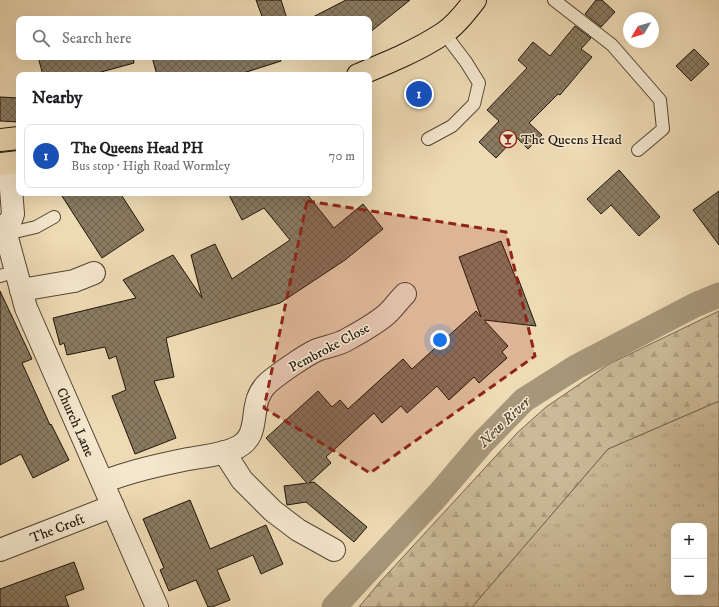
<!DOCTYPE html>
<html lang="en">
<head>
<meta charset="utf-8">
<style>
	body { margin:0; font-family:"IM FELL DW Pica",serif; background:#f2f2f2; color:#202124 }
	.controls { position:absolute; right:12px; bottom:12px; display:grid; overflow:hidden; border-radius:8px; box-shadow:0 4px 16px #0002 }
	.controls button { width:36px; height:36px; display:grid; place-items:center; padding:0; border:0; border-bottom:1px solid #e0e0e0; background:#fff; color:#202124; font:20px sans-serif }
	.compass { position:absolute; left:623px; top:12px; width:36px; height:36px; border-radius:50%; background:#fff; box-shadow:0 4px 16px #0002; rotate:232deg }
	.you { position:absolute; left:440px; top:340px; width:14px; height:14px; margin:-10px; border:3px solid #fff; border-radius:50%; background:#1a73e8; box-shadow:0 0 0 6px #1a73e833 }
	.badge { display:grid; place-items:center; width:26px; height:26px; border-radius:50%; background:#2563eb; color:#fff; font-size:13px; font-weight:700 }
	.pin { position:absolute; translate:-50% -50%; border:2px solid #fff; box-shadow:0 1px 4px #0006 }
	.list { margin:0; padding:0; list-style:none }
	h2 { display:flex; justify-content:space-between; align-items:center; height:52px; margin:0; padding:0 16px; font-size:17px }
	h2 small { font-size:13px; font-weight:400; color:#757577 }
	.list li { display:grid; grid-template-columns:26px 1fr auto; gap:12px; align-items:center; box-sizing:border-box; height:64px; margin:0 8px 8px; padding:0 8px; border:1px solid #e0e0e0; border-radius:8px }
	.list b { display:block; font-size:15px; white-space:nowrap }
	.list p { margin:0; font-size:13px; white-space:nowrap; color:#757577 }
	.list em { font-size:13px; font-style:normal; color:#757577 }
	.icon { flex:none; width:22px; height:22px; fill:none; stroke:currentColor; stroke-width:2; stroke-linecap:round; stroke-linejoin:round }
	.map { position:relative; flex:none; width:719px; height:607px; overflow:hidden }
	.search { position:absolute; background:#fff; box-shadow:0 4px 16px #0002; left:16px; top:16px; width:356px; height:44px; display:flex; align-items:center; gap:10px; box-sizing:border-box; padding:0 14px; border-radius:8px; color:#757577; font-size:15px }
	.panel { position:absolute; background:#fff; box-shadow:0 4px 16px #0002; left:16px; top:72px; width:356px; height:124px; border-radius:8px }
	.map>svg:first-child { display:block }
	.grass { fill:url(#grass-tufts); stroke:#746750; fill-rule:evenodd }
	.forest { fill:url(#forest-firs); stroke:#746750 }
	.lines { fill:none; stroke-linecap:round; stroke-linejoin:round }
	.canal { stroke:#a7977a; stroke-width:25 }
	.building { fill:url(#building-cross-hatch); stroke:#1e1509 }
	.service-casing { stroke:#524634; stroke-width:14 }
	.minor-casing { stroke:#524634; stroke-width:24 }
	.primary-casing { stroke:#1e1509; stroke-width:24 }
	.service { stroke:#f4e7ce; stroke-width:12 }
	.minor { stroke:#f4e7ce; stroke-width:22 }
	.primary { stroke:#eedab4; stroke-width:22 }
	.marked { fill:#8f2418; fill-opacity:0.2; stroke:#8f2418; stroke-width:3; stroke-dasharray:8 5; stroke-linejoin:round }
	.labels { text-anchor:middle; stroke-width:3; stroke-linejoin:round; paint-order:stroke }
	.poi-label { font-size:14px; fill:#1e1509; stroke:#f4e7ce; text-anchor:start }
	.street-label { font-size:14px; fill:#1e1509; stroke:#f4e7ce }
	.water-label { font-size:15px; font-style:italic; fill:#554936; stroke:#f4e7ce }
</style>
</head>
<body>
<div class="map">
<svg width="719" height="607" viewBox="0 0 719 607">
	<defs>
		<pattern id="grass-tufts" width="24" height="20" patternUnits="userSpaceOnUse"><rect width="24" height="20" fill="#cbb997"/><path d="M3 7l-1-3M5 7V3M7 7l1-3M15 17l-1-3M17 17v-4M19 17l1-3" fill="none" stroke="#ae9e81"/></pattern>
		<pattern id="forest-firs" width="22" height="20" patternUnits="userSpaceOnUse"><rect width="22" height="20" fill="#cbb997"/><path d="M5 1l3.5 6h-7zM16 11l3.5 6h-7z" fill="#ae9e81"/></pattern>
		<pattern id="building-cross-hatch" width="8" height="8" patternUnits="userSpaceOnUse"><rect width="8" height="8" fill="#8a7b62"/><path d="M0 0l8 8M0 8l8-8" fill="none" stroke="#70644f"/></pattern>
	</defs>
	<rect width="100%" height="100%" fill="#eedab4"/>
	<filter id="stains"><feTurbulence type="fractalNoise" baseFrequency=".005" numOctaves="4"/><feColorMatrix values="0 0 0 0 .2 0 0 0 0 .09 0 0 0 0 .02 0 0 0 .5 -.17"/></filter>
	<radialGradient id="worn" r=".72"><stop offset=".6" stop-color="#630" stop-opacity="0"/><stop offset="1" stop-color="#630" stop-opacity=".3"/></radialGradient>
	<path class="grass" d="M719,401V607H472L608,449ZM674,526H704V592H674Z"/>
	<path class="forest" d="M719,311V401L608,449L472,607H359L379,583L517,433L546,407L609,364Z"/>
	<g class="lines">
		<path class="canal" d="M334,607L437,496L483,442L524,400L576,367L695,305L719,295"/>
	</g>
	<g class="building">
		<path d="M256,0H281L287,19H263Z"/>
		<path d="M346,0H410L369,33V19H309Z"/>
		<path d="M596,0H602L615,12L601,27L585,14Z"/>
		<path d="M575,26L591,38L581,49L592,57L560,95L558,94L529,123L542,135L528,149L516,137L496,158L479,142L499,121L487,110L527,68L518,60L533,42L550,56Z"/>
		<path d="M694,49L709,64L691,81L676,66Z"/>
		<path d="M38,57H133L134,63L90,75H43Z"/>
		<path d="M152,57H280L281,61L237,75H157Z"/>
		<path d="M0,97L19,98V122L0,121Z"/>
		<path d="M619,170L660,217L639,236L611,205L601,214L587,199Z"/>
		<path d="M719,191V245L693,210Z"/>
		<path d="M60,193H120L144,230L102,258Z"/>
		<path d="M228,193H306L334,228L363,204L383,229L345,260L280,303L166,338L174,377L154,381L176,438L135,454L112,396L126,390L116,356L109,359L105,347L67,355L64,343L60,345L53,318L136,298L123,280L173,255L202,298L191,255L215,244L232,279L290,240L264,208L242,220Z"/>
		<path d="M501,241L516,279L518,278L536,326L484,320L508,346L502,352L507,358L479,383L474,377L449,400L437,386L407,413L401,406L382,423L374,413L326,457L331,463L309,483L314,482L367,527L354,542L306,502L287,505L284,486L307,483L266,438L318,391L332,407L340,400L348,409L403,359L412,369L476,311L481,317L459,257Z"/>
		<path d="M0,291L32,359L22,363L50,425L51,424L69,460L33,478L21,454L0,465Z"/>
		<path d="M190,500L210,549L266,525L283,564L261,574L253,555L217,570L230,600L212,607H208L196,580L169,591L160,570L164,568L143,519Z"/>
		<path d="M74,562L84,589L65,596L69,607H0V589Z"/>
	</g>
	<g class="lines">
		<defs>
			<g id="service">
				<path d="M554,0L612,45L660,100L663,129L638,150"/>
				<path d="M428,139L452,126L474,104L479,83L466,62L444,33"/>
				<path d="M6,234L36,227L54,217"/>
				<path d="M0,276L16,271"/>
			</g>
			<g id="minor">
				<path d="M0,226L6,234L26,308L157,607"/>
				<path d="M6,234L13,214L9,164"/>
				<path d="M21,290L74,281L94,273"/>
				<path d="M224,452L242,480L273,511L298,530L334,550"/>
				<path d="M103,482C131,471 159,465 188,459C204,456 223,455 238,447C264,433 245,403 269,382C280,373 304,356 317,350C327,346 339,345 348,339C359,333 381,320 389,312C394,307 399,300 405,294"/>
				<path d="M0,550L113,506"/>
			</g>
			<g id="primary">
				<path d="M358,75C387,63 417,51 444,33C456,25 466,12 475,0"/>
				<path d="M0,140L19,138"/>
				<path d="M0,164L19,162"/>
			</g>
		</defs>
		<use href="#service" class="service-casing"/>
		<use href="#minor" class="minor-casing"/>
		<use href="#primary" class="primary-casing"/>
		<use href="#service" class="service"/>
		<use href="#minor" class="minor"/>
		<use href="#primary" class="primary"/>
	</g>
	<path class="marked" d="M307,201L506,232L535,356L370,473L264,408Z"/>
	<defs>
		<symbol id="bar-ring" viewBox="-11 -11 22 22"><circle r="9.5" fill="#f4e7ce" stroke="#8f2418" stroke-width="1.5"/><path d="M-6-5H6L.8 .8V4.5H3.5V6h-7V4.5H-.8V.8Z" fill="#8f2418"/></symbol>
	</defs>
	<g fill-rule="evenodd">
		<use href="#bar-ring" x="498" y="129" width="20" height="20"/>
	</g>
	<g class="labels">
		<g class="poi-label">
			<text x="521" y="144">The Queens Head</text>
		</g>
		<g class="street-label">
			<text transform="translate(329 347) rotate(-28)" y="5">Pembroke Close</text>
			<text transform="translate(76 422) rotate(66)" y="5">Church Lane</text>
			<text transform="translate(57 528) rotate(-21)" y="5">The Croft</text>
		</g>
		<g class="water-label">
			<text transform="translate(504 422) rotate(-44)" y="5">New River</text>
		</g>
	</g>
	<rect width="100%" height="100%" filter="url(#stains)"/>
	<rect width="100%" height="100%" fill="url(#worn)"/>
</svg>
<div class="controls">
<button>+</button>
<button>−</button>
</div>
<svg class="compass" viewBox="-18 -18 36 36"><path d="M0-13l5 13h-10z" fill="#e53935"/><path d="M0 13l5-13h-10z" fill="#757577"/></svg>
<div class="you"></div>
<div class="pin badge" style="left:419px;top:94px;background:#1a4fb4">1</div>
<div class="search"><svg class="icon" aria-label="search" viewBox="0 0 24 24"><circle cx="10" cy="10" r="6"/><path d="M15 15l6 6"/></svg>Search here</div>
<section class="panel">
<h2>Nearby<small></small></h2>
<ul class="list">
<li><span class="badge" style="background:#1a4fb4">1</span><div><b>The Queens Head PH</b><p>Bus stop · High Road Wormley</p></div><em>70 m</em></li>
</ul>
</section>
</div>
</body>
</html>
